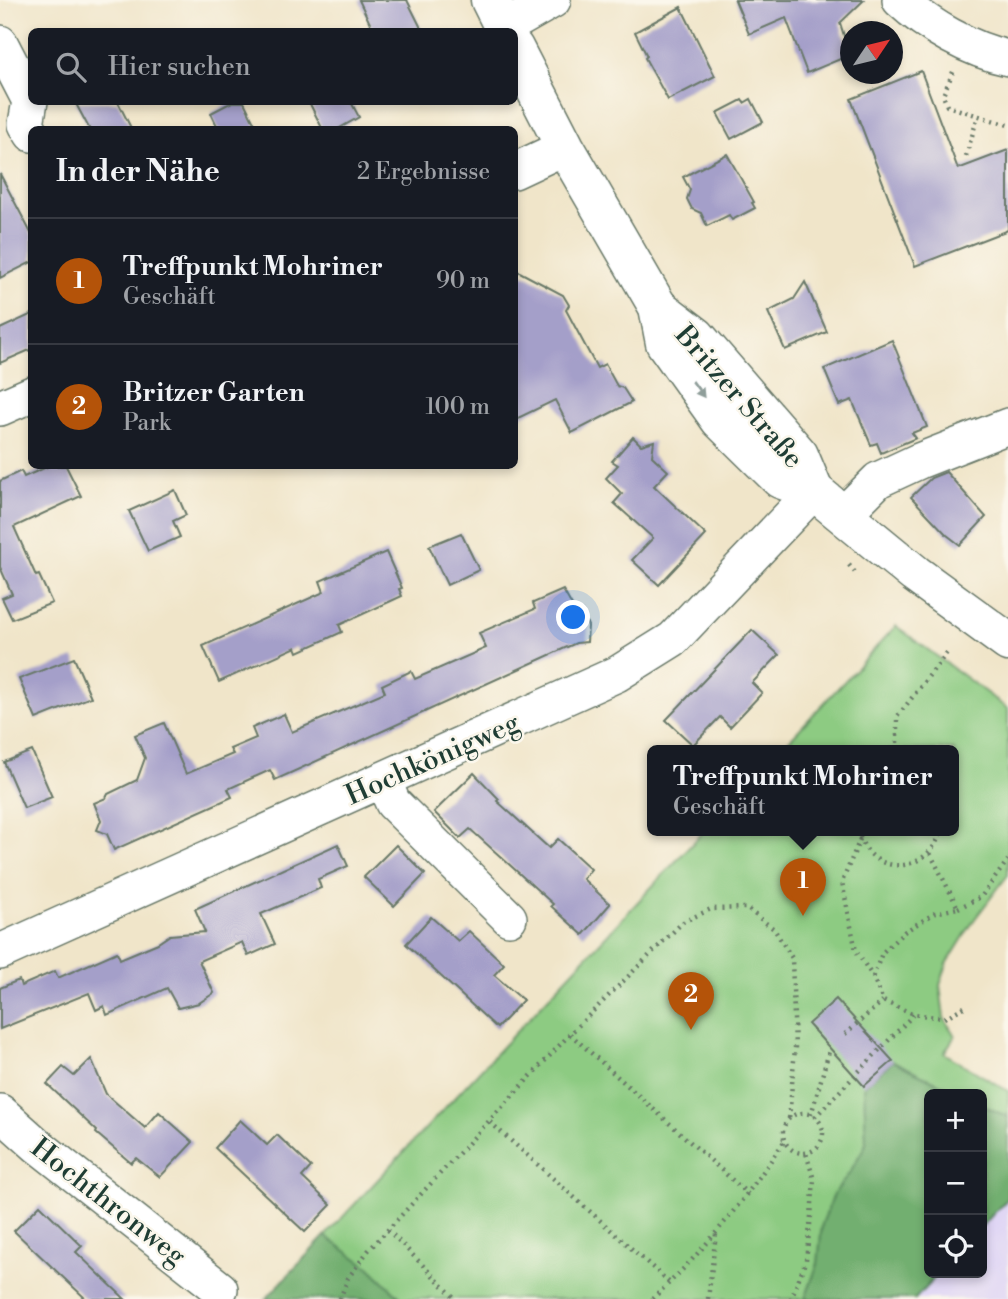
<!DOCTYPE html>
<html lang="de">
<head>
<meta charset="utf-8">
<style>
	body { margin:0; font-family:"Libre Bodoni",serif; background:#20242c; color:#f1f3f6 }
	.controls { position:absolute; right:21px; bottom:21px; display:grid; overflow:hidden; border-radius:10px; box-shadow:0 4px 10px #0003 }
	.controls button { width:63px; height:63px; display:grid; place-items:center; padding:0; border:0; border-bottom:2px solid #363941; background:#171b24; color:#f1f3f6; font:35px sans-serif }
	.compass { position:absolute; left:840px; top:21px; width:63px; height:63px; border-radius:50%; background:#171b24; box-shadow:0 4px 10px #0003; rotate:55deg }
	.you { position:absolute; left:574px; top:618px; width:24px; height:24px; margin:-18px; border:5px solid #fff; border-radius:50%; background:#1a73e8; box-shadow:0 0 0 10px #1a73e833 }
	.badge { display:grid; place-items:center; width:46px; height:46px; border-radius:50%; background:#b45309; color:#fff; font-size:23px; font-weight:700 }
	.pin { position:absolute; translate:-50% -58px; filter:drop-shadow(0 2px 4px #0008) }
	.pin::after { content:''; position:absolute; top:37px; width:24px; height:21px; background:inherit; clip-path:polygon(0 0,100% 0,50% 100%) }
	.popup { position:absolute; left:647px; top:745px; width:312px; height:91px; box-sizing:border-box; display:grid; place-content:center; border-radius:10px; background:#171b24; filter:drop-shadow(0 2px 5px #0005); font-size:23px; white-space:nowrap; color:#9ea1a6 }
	.popup b { font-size:26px; color:#f1f3f6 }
	.popup::after { content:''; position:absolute; left:50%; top:100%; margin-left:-14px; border:14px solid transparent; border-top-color:#171b24 }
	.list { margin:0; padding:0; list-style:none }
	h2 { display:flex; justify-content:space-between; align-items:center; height:91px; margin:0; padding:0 28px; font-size:30px }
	h2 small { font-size:23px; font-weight:400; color:#9ea1a6 }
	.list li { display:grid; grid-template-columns:46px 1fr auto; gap:21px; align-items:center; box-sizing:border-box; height:126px; padding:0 28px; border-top:2px solid #363941 }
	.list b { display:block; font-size:26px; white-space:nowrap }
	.list p { margin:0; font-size:23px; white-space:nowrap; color:#9ea1a6 }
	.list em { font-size:23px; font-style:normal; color:#9ea1a6 }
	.icon { flex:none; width:38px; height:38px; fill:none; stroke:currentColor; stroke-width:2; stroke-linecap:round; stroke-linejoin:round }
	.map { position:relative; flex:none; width:1008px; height:1299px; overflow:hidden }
	.search { position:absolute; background:#171b24; box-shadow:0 4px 10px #0003; left:28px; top:28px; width:490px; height:77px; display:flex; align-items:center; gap:18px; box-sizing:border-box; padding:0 24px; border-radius:10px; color:#9ea1a6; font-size:26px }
	.panel { position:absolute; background:#171b24; box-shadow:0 4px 10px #0003; left:28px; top:126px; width:490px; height:343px; border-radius:10px }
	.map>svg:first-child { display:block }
	.built { fill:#dfd5f5 }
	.green { fill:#8dcb82; stroke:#56845b; stroke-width:2 }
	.forest { fill:#72af70; stroke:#487652; stroke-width:2 }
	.building { fill:#a49fc9 }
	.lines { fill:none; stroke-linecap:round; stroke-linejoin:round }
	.minor-casing { stroke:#687868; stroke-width:38 }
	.major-casing { stroke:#687868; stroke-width:41 }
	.path { stroke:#687868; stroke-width:4.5; stroke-dasharray:2 5; stroke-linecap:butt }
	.minor { stroke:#fff; stroke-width:35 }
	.major { stroke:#fff; stroke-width:38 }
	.oneway { fill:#8f9e9a }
	.labels { text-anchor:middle; stroke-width:5; stroke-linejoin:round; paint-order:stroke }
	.street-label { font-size:28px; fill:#1f3d34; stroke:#fbf7ec }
</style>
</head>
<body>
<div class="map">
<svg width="1008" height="1299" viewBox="0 0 1008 1299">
	<rect width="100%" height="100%" fill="#fbf7ec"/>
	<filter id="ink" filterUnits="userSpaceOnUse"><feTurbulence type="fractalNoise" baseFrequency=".0143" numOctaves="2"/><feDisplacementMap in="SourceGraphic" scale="14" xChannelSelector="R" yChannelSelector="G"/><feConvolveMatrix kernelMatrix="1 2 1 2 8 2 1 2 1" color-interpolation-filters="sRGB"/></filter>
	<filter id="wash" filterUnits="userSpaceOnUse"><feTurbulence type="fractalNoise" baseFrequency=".00686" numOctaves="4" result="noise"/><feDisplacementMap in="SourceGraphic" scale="28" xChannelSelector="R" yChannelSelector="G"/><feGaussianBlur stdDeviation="1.57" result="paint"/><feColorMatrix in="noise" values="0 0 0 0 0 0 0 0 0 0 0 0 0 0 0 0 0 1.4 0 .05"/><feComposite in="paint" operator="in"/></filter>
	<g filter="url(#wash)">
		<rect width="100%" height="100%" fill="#f0e5c9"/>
		<path class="built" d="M1008,1198V1299H915L939,1273H982V1226Z"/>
		<path class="green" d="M896,626L1008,709V875L974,920L947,964L940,985L944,1018L955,1036L944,1053L1008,1091V1198L982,1226V1094H929V1273H939L915,1299H266L705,830H954V750H780Z"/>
		<g class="forest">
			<path d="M893,1061L961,1094H929V1273H939L915,1299H805L818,1263L822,1224L834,1194L850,1172L866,1144L864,1086Z"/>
			<path d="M982,1105L1008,1117V1198L982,1226Z"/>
			<path d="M325,1236L369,1267L402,1299H266Z"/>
		</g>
		<g id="blocks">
			<g class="building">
				<path d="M359,0H407L423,32H374Z"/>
				<path d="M735,0H864L840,23L850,55L807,73L786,18L749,34Z"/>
				<path d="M681,7L715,76L668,100L645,58L647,56L635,32Z"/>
				<path d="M921,71L958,169L1008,150V230L915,266L851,99Z"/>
				<path d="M751,99L763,122L731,139L717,113L742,100L744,103Z"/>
				<path d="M75,102H118L132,130H90Z"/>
				<path d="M232,102H244L258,130H219L211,113Z"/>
				<path d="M309,102H351L359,117L336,130H323Z"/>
				<path d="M727,154L754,202L752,203L755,208L732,220L729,215L707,226L701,213L692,209L687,199L690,190L683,177Z"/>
				<path d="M0,174L32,235V262L0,278Z"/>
				<path d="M514,269L563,295L569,305L566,310L597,368L605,364L617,386L623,388L632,402L572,433L555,400L514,420Z"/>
				<path d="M805,282L827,332L785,350L768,312L794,299Z"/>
				<path d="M32,314V349L0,363V329Z"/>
				<path d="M892,340L927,427L912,433L916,438L881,453L877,443L871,445L852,400L839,405L824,369Z"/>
				<path d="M633,437L641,445L654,441L652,456L668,471L654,486L706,535L659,585L632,560L653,538L614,503L622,494L606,478L618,465L612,461Z"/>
				<path d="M49,466H66L81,496L14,527L36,576L39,575L52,603L12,619L2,598L12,594L0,567V481L21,471L24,477Z"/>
				<path d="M946,472L986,517L960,545L947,535L911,497L931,478Z"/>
				<path d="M175,490L186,515L173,521L180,537L148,551L129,511Z"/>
				<path d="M461,533L479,570L447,585L429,546Z"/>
				<path d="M386,552L402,588L399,589L402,596L339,625L342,632L298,652L296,647L219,682L203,646L324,592L320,581Z"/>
				<path d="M563,590L576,613L582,611L588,626L587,642L576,643L275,780L270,770L228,789L232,797L114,850L107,834L97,830L101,820L94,803L106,798L108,794L137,780L145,758L135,735L164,723L186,774L233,754L230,749L256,738L252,728L284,714L292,732L385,692L382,685L411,671L415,679L486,648L479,633L535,609L533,603Z"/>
				<path d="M752,630L779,655L752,683L762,693L730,727L720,717L693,745L666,720Z"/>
				<path d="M74,658L91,697L36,719L19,679Z"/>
				<path d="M32,751L52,797L24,808L4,762Z"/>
				<path d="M474,773L499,799L497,801L549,848L558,839L591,869L583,879L610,904L583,935L551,906L553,904L470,829L460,838L434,812Z"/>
				<path d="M338,844L348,866L318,879L321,888L261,914L275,944L248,956L242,942L199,961L214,993L199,1003L178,1008L167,988L107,1015L104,1006L96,1010L89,993L0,1029V988L19,980L21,986L55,971L58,978L117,952L120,959L158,943L170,935L205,932L195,909Z"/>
				<path d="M396,845L425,874L394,906L364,877Z"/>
				<path d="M431,917L458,941L469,931L504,964L494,975L523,1000L497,1028L406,944Z"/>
				<path d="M836,999L893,1061L864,1086L808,1024Z"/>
				<path d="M91,1059L106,1094L145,1128L159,1112L193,1142L160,1177L136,1158L131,1163L96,1133L97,1131L47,1084L63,1067L74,1076Z"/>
				<path d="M240,1120L267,1145L277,1135L311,1167L302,1177L331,1205L305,1232L215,1148Z"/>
				<path d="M40,1205L82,1246L76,1252L125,1299H86L14,1231Z"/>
			</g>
		</g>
	</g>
	<g filter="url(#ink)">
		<use href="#blocks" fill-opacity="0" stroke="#687868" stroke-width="2"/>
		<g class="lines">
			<defs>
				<g id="minor">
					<path d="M900,0C928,26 970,50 1008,58"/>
					<path d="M504,28L553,0"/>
					<path d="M0,43L30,101L26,124L32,134"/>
					<path d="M514,171L565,147"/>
					<path d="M0,408L32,394"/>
					<path d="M843,515L878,480L919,461L1008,426"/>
					<path d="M383,780L393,803L509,918"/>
					<path d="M0,952L617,674L673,639L814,491"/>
					<path d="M0,1112L37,1145L220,1289"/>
				</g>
				<g id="major">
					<path d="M490,0L506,32"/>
					<path d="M514,48L565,147L658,307L665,343L720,420L780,479L814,491L915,574L1008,642"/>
					<path d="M658,307L696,336L799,455L814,491"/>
				</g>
			</defs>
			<use href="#minor" class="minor-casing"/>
			<use href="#major" class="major-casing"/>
			<g class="path">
				<path d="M953,72L943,95L947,106L1008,125"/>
				<path d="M885,74L888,80"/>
				<path d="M966,156L978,116"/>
				<path d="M849,565L857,575"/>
				<path d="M897,750V717L949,650"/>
				<path d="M858,830C868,878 929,876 941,830"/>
				<path d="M860,839L842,882L856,951L873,977L883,1001L914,1014L944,1018L966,1006"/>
				<path d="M958,908L981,897L1008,860"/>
				<path d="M873,977L882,953L904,932L935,913L958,908L930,853"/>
				<path d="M570,1034L748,1194"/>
				<path d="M845,1034L883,1001"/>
				<circle cx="803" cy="1133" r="20"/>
				<path d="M811,1115L830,1048"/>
				<path d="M815,1117L914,1014"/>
				<path d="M490,1122L670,1283"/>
				<path d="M388,1230L456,1299"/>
				<path d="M340,1299L348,1278L368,1251L570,1034L683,922L711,909L746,908L774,929L792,958L795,1048L789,1120"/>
				<path d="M652,1299C704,1252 746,1198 785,1140"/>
				<path d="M708,1299L716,1234"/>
				<path d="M791,1299L806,1260L811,1216L814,1180L806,1153"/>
			</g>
			<use href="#minor" class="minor"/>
			<use href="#major" class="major"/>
		</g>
		<defs><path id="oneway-solid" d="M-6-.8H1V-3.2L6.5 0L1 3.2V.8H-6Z" transform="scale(1.75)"/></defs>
		<use class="oneway" href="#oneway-solid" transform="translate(698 389) rotate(54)"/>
	</g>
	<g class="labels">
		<g class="street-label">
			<text transform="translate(740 396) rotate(49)" y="10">Britzer Straße</text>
			<text transform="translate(432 758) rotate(-24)" y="10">Hochkönigweg</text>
			<text transform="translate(109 1201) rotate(38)" y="10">Hochthronweg</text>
		</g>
	</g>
</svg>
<div class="controls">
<button>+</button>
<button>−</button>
<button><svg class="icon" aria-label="locate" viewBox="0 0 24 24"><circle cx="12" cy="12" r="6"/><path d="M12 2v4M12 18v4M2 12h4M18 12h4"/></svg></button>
</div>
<svg class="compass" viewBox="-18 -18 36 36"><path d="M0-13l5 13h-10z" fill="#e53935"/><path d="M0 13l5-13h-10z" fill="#9ea1a6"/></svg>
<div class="you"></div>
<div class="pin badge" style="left:803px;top:916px">1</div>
<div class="popup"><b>Treffpunkt Mohriner</b>Geschäft</div>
<div class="pin badge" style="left:691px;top:1030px">2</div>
<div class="search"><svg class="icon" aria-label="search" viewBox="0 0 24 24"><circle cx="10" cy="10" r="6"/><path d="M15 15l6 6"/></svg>Hier suchen</div>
<section class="panel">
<h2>In der Nähe<small>2 Ergebnisse</small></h2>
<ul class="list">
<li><span class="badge">1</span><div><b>Treffpunkt Mohriner</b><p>Geschäft</p></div><em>90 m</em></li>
<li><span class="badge">2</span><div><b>Britzer Garten</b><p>Park</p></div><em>100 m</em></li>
</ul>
</section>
</div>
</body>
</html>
